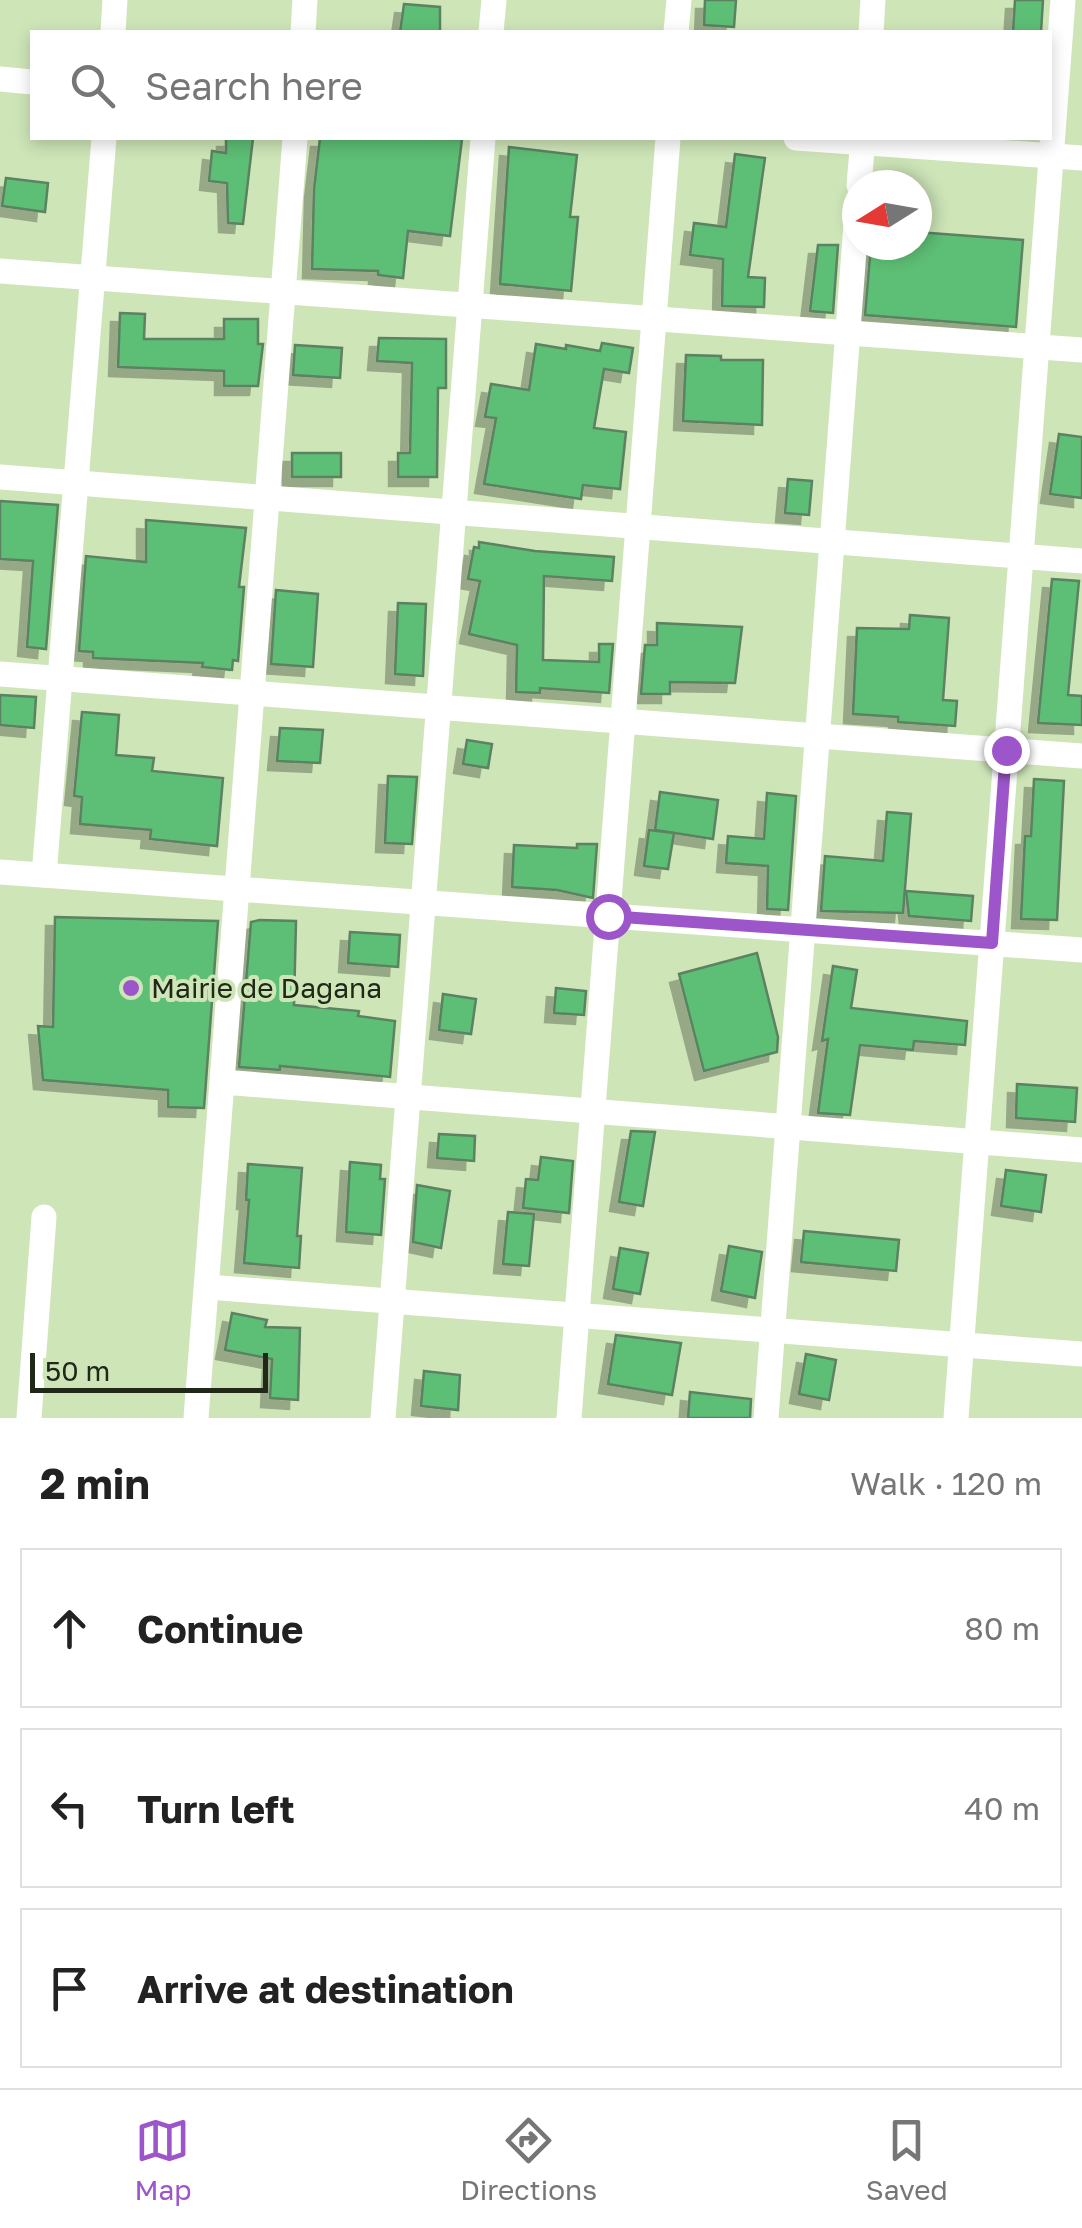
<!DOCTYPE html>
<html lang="en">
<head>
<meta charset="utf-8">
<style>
	body { margin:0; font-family:"Golos Text",sans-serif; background:#f2f2f2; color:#222 }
	.compass { position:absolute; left:842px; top:170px; width:90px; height:90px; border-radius:50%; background:#fff; box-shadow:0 5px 15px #0003; rotate:259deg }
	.scale { position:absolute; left:30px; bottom:25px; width:238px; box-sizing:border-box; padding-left:10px; border:5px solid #202817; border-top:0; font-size:28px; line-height:35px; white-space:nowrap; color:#202817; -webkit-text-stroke:8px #cee5b8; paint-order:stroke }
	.stop { position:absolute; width:30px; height:30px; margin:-22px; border:8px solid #9c56ca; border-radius:50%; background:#fff }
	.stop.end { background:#9c56ca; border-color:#fff; box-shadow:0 2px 10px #0008 }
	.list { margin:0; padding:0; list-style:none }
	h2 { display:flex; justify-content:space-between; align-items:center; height:130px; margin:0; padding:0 40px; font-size:42px }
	h2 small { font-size:32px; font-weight:400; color:#767676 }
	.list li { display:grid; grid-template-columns:65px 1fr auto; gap:30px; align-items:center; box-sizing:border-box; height:160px; margin:0 20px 20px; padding:0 20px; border:2px solid #e0e0e0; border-radius:0px }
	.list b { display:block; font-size:38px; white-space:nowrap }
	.list em { font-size:32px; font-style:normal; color:#767676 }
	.icon { flex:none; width:55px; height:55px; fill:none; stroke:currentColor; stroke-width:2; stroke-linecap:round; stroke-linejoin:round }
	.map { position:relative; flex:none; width:1082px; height:1418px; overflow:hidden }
	.search { position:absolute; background:#fff; box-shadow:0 5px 15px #0003; left:30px; right:30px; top:30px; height:110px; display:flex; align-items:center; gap:25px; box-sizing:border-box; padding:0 35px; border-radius:0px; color:#767676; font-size:38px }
	.sheet { height:670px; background:#fff }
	nav { display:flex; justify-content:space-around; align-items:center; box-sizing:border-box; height:140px; border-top:2px solid #e0e0e0; background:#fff; font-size:28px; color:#767676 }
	nav a { display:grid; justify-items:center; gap:5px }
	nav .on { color:#9c56ca }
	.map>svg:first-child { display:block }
	.building { fill:#5dbe75; stroke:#5b8262; stroke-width:2.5; filter:url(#shadow) }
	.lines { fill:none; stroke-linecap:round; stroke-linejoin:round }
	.minor { stroke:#fff; stroke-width:25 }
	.route { stroke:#9c56ca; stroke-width:12 }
	.poi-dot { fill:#9c56ca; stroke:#cee5b8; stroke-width:4 }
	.labels { text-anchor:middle; stroke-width:8; stroke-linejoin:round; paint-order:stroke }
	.poi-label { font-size:28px; fill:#202817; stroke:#cee5b8; text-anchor:start }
</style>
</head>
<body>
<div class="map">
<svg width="1082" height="1418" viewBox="0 0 1082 1418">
	<defs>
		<filter id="shadow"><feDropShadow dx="-9" dy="9" stdDeviation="0" flood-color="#0004"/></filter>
	</defs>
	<rect width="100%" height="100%" fill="#cee5b8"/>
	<g class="building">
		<path d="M705,0H736L734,27L704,25Z"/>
		<path d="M1015,0H1043L1041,32H1013Z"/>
		<path d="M404,4L440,7V32H400Z"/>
		<path d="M226,138H253L243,224L228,223L227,183L209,181L212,151L226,153Z"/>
		<path d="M320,138L462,139L450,236L408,231L403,278L378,275V271L312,269L314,189Z"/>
		<path d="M509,147L577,155L570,217H578L571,291L500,284Z"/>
		<path d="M735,154L765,158L748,277L765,278L764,307L722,306L723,259L690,255L694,223L726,227Z"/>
		<path d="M6,178L48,183L45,212L2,206Z"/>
		<path d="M917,232L1023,240L1016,327L865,315L871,245H917Z"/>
		<path d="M818,245H838L833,313L810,311Z"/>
		<path d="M120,313L145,314L144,339H224V319H258V344H263L258,386H224V371L118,367Z"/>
		<path d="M379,338L446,339V388H438L437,477H398V453H410L412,363L377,361Z"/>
		<path d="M602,343L633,348L629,373L604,369L594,428L626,432L620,489L583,485L581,499L484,484L496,418L485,417L491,384L529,390L536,344L566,349V345L600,351Z"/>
		<path d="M295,345L342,348L340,378L293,375Z"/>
		<path d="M686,355L721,356V360H763L762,425L683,421Z"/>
		<path d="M1059,434L1082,437V498L1050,494Z"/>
		<rect x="292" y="453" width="49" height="24"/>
		<path d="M788,479L812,481L809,515L785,513Z"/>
		<path d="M0,501L58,505L46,649L27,647L33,561L0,559Z"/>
		<path d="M146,520L246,528L239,587H244L238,661L233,660L232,670L202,667L203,663L93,658V652L79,651L86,556L146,562Z"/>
		<path d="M479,542L535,551L614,557L612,581L544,576L543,660L599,662V644H613L609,693L540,688V693L516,692L517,645L469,634L480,581L468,579L474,547L479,548Z"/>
		<path d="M1052,579L1079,581L1068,695L1082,696V725L1038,723Z"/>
		<path d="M276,590L318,594L313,667L271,664Z"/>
		<path d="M398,603L426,604L423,676L395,674Z"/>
		<path d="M910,615L949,618L943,700L957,701L955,726L898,722V717L853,714L857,628L909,629Z"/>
		<path d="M657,623L742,627L735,683L670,682V694H641L645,645H657Z"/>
		<path d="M0,695L36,697L34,728L0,725Z"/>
		<path d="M82,712L119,715L116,755L154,758L152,771L223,778L217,846L150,839L151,830L80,824L82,797L74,796Z"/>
		<path d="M280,728L323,730L320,763L277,761Z"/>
		<path d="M467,740L492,744L488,768L463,764Z"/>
		<path d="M388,776L417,777L412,844L385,843Z"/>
		<path d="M1034,779L1064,781L1057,920L1021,919L1025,836H1031Z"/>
		<path d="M660,792L718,800L713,839L655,830Z"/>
		<path d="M767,793L796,796L788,910L767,909L768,866L726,863L728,836L764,839Z"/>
		<path d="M887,812L911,814L903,913L821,911L825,856L883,861Z"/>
		<path d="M649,830L674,833L668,869L644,866Z"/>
		<path d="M577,844H597L593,898L557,890L512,887L514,845L577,848Z"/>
		<path d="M906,891L973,896L971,921L909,916Z"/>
		<path d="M55,917L218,921L204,1108L168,1107V1090L43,1080L38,1026L53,1027Z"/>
		<path d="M260,920L296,921L294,1005L359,1011L358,1016L395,1021L390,1077L280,1066V1070L239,1067L251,922Z"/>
		<path d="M350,932L400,935L398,967L348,963Z"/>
		<path d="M757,953L778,1037L777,1052L704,1071L679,974Z"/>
		<path d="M833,966L857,970L851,1008L967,1021L965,1045L914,1041L913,1050L860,1045L850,1115L818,1113L828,1039L822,1041Z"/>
		<path d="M556,988L586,991L584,1015L554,1013Z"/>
		<path d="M443,994L476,999L471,1034L439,1030Z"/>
		<path d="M1017,1084L1077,1088L1075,1122L1016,1118Z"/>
		<path d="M631,1131L655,1132L643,1206L619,1202Z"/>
		<path d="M439,1134L475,1136L474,1161L437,1158Z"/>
		<path d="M541,1157L573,1161L569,1213L523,1208L526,1179L538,1180Z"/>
		<path d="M350,1162L381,1165L380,1179H385L381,1235L346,1232Z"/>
		<path d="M248,1164L302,1168L297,1236H301L299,1268L244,1263L249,1200H246Z"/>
		<path d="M1006,1170L1046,1175L1041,1212L1001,1206Z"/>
		<path d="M417,1185L450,1191L441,1248L413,1242Z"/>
		<path d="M508,1212L534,1214L529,1266L503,1264Z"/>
		<path d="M804,1231L899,1240L896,1271L801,1262Z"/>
		<path d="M729,1246L762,1252L755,1298L721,1291Z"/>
		<path d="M620,1248L648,1253L640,1294L613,1289Z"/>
		<path d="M232,1313L267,1320L265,1327L300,1328L298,1400L270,1398L272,1359L225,1350Z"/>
		<path d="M616,1335L681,1343L672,1395L608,1384Z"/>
		<path d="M806,1354L836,1360L829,1400L799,1394Z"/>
		<path d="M424,1371L460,1375L458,1410L421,1406Z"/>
		<path d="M690,1392L751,1399L750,1418H688Z"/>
	</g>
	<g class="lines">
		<g class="minor">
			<path d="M113,32L115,0"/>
			<path d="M303,32L305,0"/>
			<path d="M491,32L494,0"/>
			<path d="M676,32L679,0"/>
			<path d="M871,32L873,0"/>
			<path d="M0,79L32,82"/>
			<path d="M796,138L1082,158"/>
			<path d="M859,185L863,138"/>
			<path d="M0,271L1082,350"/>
			<path d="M0,477L1082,561"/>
			<path d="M0,674L1082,756"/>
			<path d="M0,872L1082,950"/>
			<path d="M44,875L104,138"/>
			<path d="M223,1082L1082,1150"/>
			<path d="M207,1287L1082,1354"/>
			<path d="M29,1418L44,1217"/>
			<path d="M196,1418L295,138"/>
			<path d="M383,1418L483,138"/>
			<path d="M569,1418L668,138"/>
			<path d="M766,1418L857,211"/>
			<path d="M956,1418L1063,0"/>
		</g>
	</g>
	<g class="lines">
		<path class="route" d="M608,916L992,943L1006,750"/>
	</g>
	<circle class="poi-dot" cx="131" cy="988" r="10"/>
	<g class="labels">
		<g class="poi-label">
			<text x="151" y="998">Mairie de Dagana</text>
		</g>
	</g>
</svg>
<svg class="compass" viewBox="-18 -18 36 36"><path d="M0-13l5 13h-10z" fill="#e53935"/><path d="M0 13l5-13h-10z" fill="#767676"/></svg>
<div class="scale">50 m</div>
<div class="stop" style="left:608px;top:916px"></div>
<div class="stop end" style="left:1006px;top:750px"></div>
<div class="search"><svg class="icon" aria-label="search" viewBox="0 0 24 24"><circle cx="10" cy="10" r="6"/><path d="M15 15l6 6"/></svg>Search here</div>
</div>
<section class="sheet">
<h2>2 min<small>Walk · 120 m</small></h2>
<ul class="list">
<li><svg class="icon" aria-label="ahead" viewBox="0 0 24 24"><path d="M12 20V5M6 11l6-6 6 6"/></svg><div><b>Continue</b></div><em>80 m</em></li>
<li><svg class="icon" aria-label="left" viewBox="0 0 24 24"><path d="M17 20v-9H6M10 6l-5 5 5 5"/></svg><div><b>Turn left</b></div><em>40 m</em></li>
<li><svg class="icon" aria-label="arrive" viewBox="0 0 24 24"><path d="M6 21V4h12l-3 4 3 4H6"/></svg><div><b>Arrive at destination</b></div></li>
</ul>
</section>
<nav>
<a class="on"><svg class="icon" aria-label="map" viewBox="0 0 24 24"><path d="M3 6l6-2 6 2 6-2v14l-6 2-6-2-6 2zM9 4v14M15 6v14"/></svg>Map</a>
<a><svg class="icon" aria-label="directions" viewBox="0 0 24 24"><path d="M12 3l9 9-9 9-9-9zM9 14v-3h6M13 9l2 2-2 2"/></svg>Directions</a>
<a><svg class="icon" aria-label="saved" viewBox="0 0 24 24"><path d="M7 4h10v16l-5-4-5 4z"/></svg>Saved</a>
</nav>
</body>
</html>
